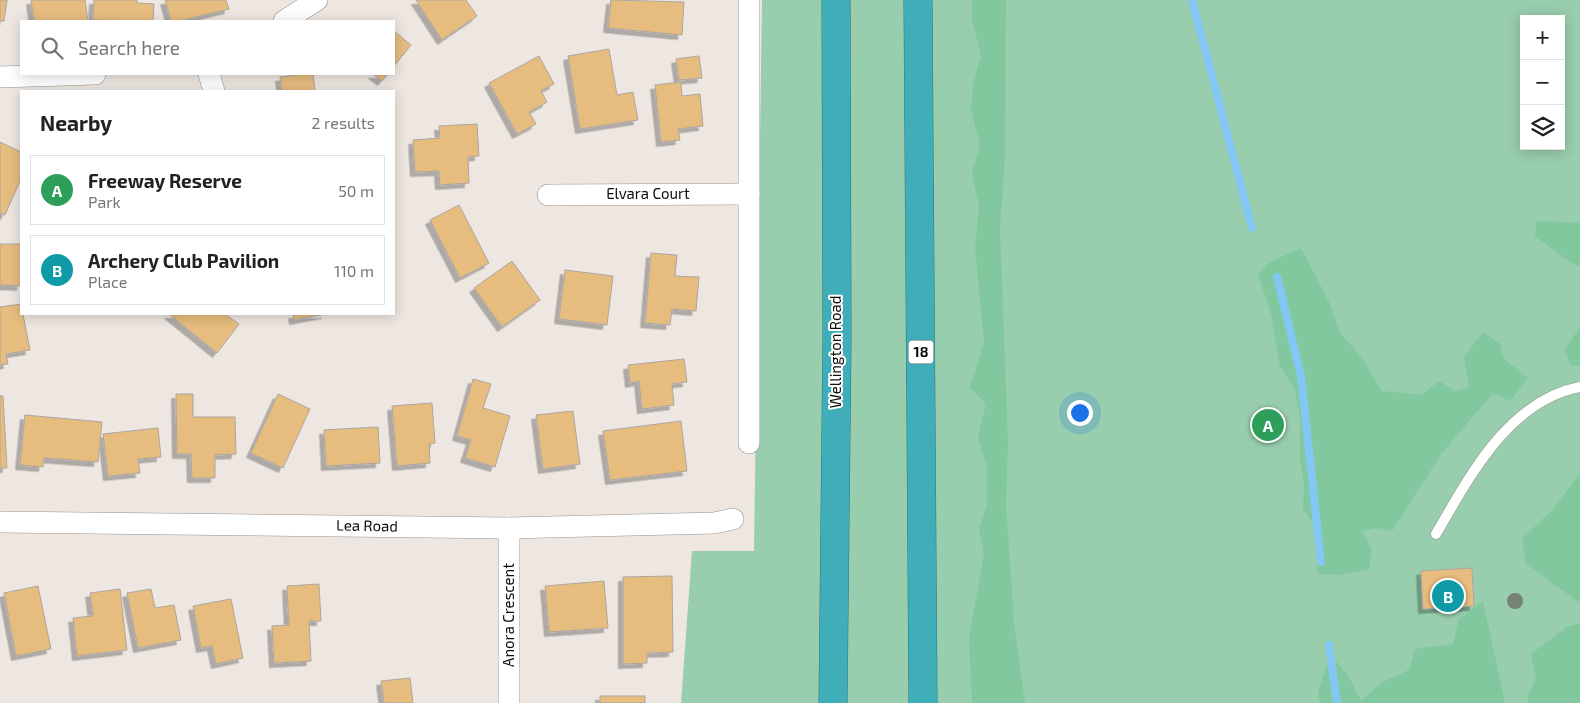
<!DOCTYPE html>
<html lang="en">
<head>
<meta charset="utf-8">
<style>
	body { margin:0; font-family:"Exo 2",sans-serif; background:#f6f6f6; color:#222 }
	.controls { position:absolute; right:15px; top:15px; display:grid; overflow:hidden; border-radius:0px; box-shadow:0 2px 12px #0003 }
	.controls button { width:45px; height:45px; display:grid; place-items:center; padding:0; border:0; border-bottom:1px solid #e0e0e0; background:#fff; color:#222; font:25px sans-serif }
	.you { position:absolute; left:1079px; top:412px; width:18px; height:18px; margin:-12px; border:4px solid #fff; border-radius:50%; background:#1a73e8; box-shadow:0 0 0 8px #1a73e833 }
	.badge { display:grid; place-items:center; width:32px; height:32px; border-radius:50%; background:#2563eb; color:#fff; font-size:16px; font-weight:700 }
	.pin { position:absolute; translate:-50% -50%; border:2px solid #fff; box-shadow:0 1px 5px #0006 }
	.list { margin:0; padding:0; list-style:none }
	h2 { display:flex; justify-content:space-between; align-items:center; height:65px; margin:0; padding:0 20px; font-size:21px }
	h2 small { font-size:16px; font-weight:400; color:#767676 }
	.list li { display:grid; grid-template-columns:32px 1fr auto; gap:15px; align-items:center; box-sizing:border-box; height:70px; margin:0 10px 10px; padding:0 10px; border:1px solid #e0e0e0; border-radius:0px }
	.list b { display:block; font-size:19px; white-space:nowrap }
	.list p { margin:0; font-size:16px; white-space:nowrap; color:#767676 }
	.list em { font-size:16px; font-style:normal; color:#767676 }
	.icon { flex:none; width:28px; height:28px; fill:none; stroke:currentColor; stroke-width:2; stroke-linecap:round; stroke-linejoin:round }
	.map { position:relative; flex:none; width:1580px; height:703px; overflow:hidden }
	.search { position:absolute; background:#fff; box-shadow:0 2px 12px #0003; left:20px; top:20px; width:375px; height:55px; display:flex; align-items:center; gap:12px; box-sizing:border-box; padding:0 18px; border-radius:0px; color:#767676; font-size:19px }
	.panel { position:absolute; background:#fff; box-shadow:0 2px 12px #0003; left:20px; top:90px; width:375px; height:225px; border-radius:0px }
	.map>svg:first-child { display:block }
	.green { fill:#98cdad; fill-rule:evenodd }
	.forest { fill:#81c89f }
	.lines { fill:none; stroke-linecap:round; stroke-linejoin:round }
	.stream { stroke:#85c7f4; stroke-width:8 }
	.building { fill:#e7bc7f; stroke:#aba6a0; filter:url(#shadow) }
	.lane-casing { stroke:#99938e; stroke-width:11 }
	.street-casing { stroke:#99938e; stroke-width:22 }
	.highway-casing { stroke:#2e757b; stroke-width:29 }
	.lane { stroke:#fff; stroke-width:10 }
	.street { stroke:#fff; stroke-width:21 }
	.highway { stroke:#3faeb8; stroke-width:28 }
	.tree { fill:#748277 }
	.labels { text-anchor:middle; stroke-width:4; stroke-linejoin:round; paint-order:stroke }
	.shield { fill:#fff; stroke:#565454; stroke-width:1 }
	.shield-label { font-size:14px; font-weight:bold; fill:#0d0b0a }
	.street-label { font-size:15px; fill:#0d0b0a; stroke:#fff }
</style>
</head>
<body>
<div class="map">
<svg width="1580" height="703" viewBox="0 0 1580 703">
	<defs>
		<filter id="shadow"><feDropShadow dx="-4.5" dy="4.5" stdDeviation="0" flood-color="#0004"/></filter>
	</defs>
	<rect width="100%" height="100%" fill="#ede6e1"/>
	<path class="green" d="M762,0H1580V703H681L692,551H754ZM1524,19H1561V146H1524Z"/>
	<g class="forest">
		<path d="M972,0H1006L1005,155L1000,228L1008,441L1006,505L1014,623L1025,703H972L969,639L984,554L979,529L987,506V467L978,437L986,404L970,388L984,342L975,248L979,206L972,173L980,146L971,110L973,85L981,55L972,19Z"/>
		<path d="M1537,221L1580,223V266L1573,264L1535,236Z"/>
		<path d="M1301,248L1330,304L1339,331L1361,357L1382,391L1421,395L1439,381L1455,391L1469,387L1464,357L1483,332L1500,344L1503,358L1528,378L1510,401L1493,393L1442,453L1392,531L1377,528L1362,531L1372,550L1369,569L1339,575L1318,574L1313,523L1303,509L1304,484L1300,458V418L1294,387L1280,367L1271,314L1258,274L1270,262Z"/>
		<path d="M1580,327V365L1571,366L1565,349Z"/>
		<path d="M1580,473V603L1526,564L1522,539L1553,509Z"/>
		<path d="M1483,601L1505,703H1320L1318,693L1330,654L1349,677L1361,701L1382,682L1409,670L1415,649L1453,644L1459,619Z"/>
		<path d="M1580,623V703H1528V696L1536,678L1531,654L1567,627Z"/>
	</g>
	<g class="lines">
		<g class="stream">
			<path d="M1192,0L1252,228"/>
			<path d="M1277,277L1301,376L1321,562"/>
			<path d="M1329,645L1337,703"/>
		</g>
	</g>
	<g class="building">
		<path d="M0,0H7L4,21H0Z"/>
		<path d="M31,0H85L88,21H34Z"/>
		<path d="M94,0H137V3L154,4L153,21L93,20Z"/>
		<path d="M165,0H226L229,9L180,21H171Z"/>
		<path d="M416,0H466L477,16L442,40Z"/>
		<path d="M611,0L684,2L682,35L608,28Z"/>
		<path d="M394,31L411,45L394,66Z"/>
		<path d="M609,49L617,95L633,92L638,120L580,129L568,56Z"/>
		<path d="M539,56L554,84L541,91L547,102L529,112L536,124L517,134L489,83Z"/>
		<path d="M699,56L702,78L679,80L676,59Z"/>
		<path d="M305,74H313L315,91H282L280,77Z"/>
		<path d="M373,74H388L382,81Z"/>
		<path d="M681,82L682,96L700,94L703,126L678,129L680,140L661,142L655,85Z"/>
		<path d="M477,124L479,156L468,157L469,183L440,185L439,171L415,172L413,140L440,138L439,126Z"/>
		<path d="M0,142L21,152V179L5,215L0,213Z"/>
		<path d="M459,205L489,263L460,278L430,220Z"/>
		<path d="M0,244H21V286L0,285Z"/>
		<path d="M651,253L677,255L675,276L699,277L696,311L672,309L670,325L645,323Z"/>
		<path d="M512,261L540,300L502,327L474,288Z"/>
		<path d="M565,270L613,276L607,325L559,319Z"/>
		<path d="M21,304L30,350L6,354L8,364L0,365V307Z"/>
		<path d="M169,314H225L239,324L217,353Z"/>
		<path d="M293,314H326L294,320Z"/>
		<path d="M684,359L687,382L672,384L674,405L642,409L639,381L630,383L628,365Z"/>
		<path d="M473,379L491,384L483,408L510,416L495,467L465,458L471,440L457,436Z"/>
		<path d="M176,394H193V417H235L236,454L215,455V478H192L191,454H177Z"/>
		<path d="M278,394L310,409L283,468L251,453Z"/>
		<path d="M0,396H3L7,468H0Z"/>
		<path d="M432,403L435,443L429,444L430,463L397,466L392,406Z"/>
		<path d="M573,411L580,464L543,469L536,415Z"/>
		<path d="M25,415L102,422L98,462L44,458L43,467L20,465Z"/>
		<path d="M681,421L687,471L610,480L603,431Z"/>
		<path d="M378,427L380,463L326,466L324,430Z"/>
		<path d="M158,428L161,457L138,459L140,473L108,476L103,434Z"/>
		<path d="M1472,568L1474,606L1423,609L1421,571Z"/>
		<path d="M672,576L673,652L647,653V663L623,664V577Z"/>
		<path d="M604,581L608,628L549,632L545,586Z"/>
		<path d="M319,584L321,621H309L311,661L274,663L272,626L289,625L287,586Z"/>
		<path d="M38,586L51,649L16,656L4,593Z"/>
		<path d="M120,589L127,650L77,656L73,618L93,616L90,593Z"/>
		<path d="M151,589L155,608L174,605L181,640L138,648L127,593Z"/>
		<path d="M231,599L243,658L216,664L212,646L201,648L193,606Z"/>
		<path d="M410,678L413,703H384L381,681Z"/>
		<rect x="600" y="696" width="45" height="7"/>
	</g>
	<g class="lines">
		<defs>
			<path id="lane" d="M1436,534C1470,476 1508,401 1580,387"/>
			<g id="street">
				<path d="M284,21L317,0"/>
				<path d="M209,74L214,91"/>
				<path d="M0,77L95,74"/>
				<path d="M548,195L749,194"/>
				<path d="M749,443V0"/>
				<path d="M0,522L509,528L714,523L733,519"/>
				<path d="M509,528V703"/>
			</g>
			<g id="highway">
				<path d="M918,0L923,703"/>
				<path d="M833,703L837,339L836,0"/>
			</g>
		</defs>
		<use href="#lane" class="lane-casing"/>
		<use href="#street" class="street-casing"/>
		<use href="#highway" class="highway-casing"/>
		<use href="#lane" class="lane"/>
		<use href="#street" class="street"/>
		<use href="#highway" class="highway"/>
	</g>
	<circle class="tree" cx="1515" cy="601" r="8"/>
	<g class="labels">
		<rect class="shield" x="908.5" y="340.5" width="25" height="23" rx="4"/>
		<g class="shield-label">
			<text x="921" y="357">18</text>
		</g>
		<g class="street-label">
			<text x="648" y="199">Elvara Court</text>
			<text transform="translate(836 352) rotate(-90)" y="5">Wellington Road</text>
			<text transform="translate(367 526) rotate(1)" y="5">Lea Road</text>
			<text transform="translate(509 615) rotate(-90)" y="5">Anora Crescent</text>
		</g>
	</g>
</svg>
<div class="controls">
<button>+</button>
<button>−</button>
<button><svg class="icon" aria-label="layers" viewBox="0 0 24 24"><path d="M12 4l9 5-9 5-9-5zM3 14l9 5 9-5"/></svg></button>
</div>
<div class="you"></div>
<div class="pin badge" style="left:1268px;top:425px;background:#2e9e5b">A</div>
<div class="pin badge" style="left:1448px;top:596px;background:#0f9aa8">B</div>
<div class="search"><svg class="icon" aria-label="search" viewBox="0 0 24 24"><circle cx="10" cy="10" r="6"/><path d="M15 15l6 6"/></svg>Search here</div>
<section class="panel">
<h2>Nearby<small>2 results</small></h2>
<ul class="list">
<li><span class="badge" style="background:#2e9e5b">A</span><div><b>Freeway Reserve</b><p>Park</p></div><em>50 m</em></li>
<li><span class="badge" style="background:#0f9aa8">B</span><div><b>Archery Club Pavilion</b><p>Place</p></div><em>110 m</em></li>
</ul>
</section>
</div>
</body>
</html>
